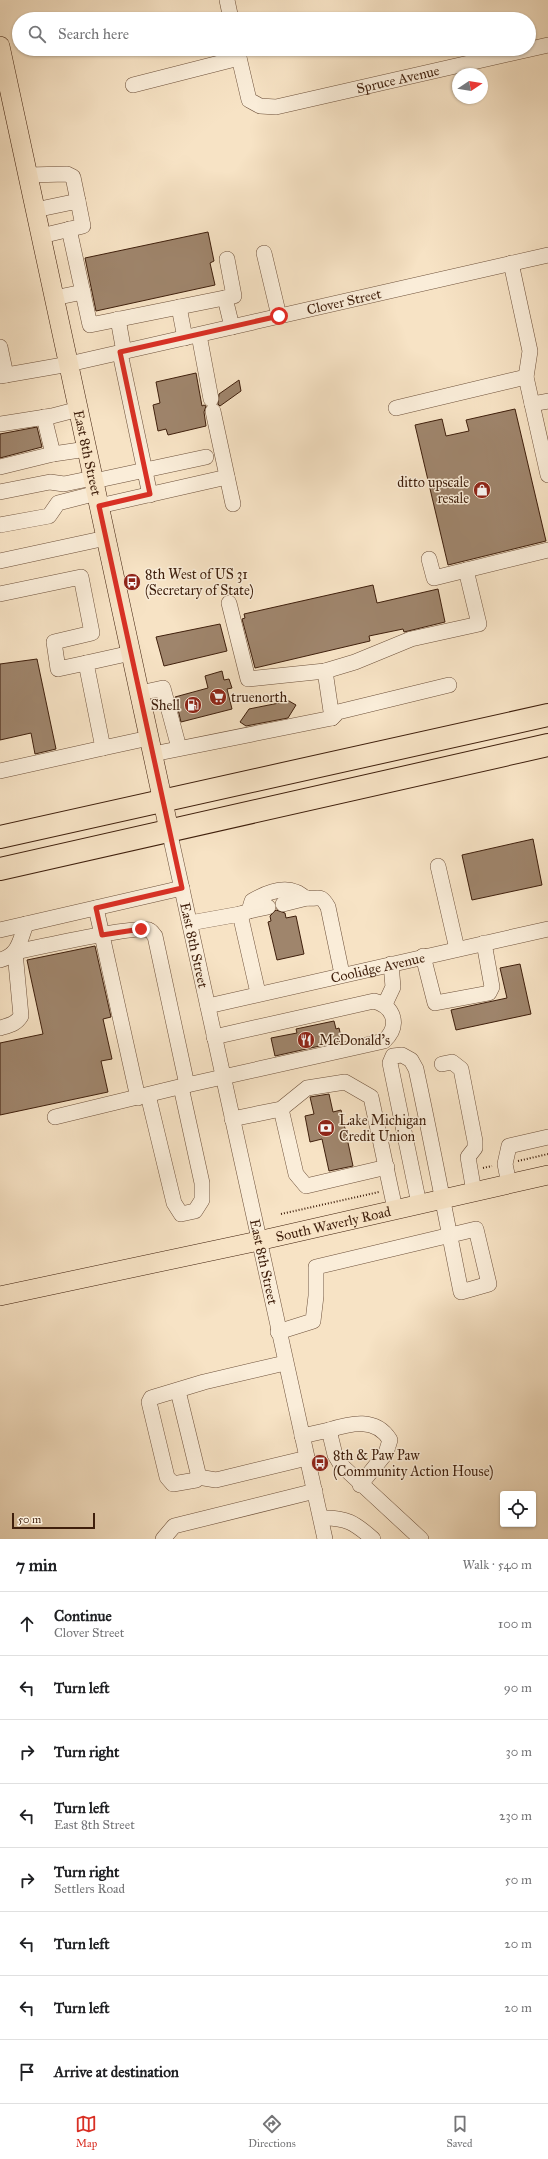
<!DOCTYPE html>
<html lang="en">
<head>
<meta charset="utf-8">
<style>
	body { margin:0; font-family:"IM FELL Great Primer",serif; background:#f6f6f6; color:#202124 }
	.controls { position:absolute; right:12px; bottom:12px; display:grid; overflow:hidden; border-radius:4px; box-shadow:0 1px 3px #0004 }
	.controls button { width:36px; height:36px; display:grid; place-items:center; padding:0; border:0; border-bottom:1px solid #e0e0e0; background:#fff; color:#202124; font:20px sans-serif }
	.compass { position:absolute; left:452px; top:68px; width:36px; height:36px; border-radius:50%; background:#fff; box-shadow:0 1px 3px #0004; rotate:78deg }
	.scale { position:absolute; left:12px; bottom:10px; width:83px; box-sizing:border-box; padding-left:4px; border:2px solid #3f1f0c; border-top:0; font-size:11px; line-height:14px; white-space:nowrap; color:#3f1f0c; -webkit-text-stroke:3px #faedd9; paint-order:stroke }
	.stop { position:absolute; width:12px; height:12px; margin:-9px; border:3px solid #d93025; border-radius:50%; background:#fff }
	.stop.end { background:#d93025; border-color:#fff; box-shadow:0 1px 4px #0008 }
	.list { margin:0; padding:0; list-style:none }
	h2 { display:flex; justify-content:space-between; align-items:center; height:52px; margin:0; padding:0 16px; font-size:17px }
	h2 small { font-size:13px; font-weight:400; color:#757577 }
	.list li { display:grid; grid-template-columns:26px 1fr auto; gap:12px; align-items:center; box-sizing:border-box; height:64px; padding:0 16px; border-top:1px solid #e0e0e0 }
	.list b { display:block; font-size:15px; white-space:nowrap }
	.list p { margin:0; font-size:13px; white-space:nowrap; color:#757577 }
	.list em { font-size:13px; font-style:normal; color:#757577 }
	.icon { flex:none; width:22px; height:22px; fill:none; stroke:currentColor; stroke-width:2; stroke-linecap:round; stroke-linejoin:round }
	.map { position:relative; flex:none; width:548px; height:1539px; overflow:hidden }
	.search { position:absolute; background:#fff; box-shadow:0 1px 3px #0004; left:12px; right:12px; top:12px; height:44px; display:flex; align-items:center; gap:10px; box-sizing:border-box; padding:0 14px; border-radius:22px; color:#757577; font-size:15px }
	.sheet { height:564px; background:#fff }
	nav { display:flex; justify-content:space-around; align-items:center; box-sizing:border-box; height:56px; border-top:1px solid #e0e0e0; background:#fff; font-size:11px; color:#757577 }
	nav a { display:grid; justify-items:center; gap:2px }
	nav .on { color:#d93025 }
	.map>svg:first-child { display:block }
	.building { fill:#9f856c; stroke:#3f1f0c }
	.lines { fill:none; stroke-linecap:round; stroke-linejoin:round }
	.minor-casing { stroke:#6d503a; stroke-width:16 }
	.major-casing { stroke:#3f1f0c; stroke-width:20 }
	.highway-casing { stroke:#3f1f0c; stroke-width:24 }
	.path { stroke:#3f1f0c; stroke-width:2; stroke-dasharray:1 2; stroke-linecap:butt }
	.minor { stroke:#faedd9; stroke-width:15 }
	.major { stroke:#f7e3c5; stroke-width:19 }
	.highway { stroke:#f7e3c5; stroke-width:22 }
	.route { stroke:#d93025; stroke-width:5 }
	.labels { text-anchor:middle; stroke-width:3; stroke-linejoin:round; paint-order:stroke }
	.street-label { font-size:14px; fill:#3f1f0c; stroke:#faedd9 }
	.poi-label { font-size:14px; fill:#3f1f0c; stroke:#faedd9; text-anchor:start }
</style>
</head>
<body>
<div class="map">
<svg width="548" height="1539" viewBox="0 0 548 1539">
	<rect width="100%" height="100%" fill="#f7e3c5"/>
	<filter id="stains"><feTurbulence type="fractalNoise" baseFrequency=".005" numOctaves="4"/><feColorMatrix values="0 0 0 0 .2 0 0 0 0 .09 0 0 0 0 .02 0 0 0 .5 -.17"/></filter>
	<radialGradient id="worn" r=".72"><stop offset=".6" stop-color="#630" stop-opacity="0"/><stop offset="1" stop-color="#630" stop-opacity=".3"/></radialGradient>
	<g class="building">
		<path d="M208,232L214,261L210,263L215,285L96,311L85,258Z"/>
		<path d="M196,373L202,406L204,405L206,406L204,412L206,426L168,435L166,429L158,431L153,405L160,403L156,382Z"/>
		<path d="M239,380L241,391L220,406L218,404L219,394Z"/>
		<path d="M515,409L546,541L448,565L415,425L442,419L446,436L469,431L466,420Z"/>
		<path d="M37,427L42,447L0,458V434Z"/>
		<path d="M373,585L377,603L438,589L445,622L404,632L403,629L369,636L370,641L255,668L242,619L245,618L244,614Z"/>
		<path d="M220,624L227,651L164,666L156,637Z"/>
		<path d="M37,659L56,749L35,754L31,733L0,740V664Z"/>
		<path d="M222,671L224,680L229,679L232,688L227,689L232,709L181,722L175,697L208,688L205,676Z"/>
		<path d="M289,701L296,705L288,718L246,726L240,722L249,709Z"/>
		<path d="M533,839L542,885L472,900L462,855Z"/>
		<path d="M276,910L285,913L286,918L296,916L304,954L277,960L268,922L271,921L270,916Z"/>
		<path d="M95,946L111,1017L103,1019L112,1059L101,1061L108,1092L0,1115V1043L43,1034L27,960Z"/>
		<path d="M520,964L531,1014L456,1030L451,1010L507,998L500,968Z"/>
		<path d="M334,1021L336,1029L339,1028L342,1041L275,1056L271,1038L297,1033L296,1029Z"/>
		<path d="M329,1094L333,1112L341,1110L353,1166L329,1171L322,1139L310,1142L305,1116L314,1114L310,1097Z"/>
	</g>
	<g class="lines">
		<defs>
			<g id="minor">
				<path d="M227,0L231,19"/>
				<path id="s1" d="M237,49L249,100L260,106L276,107L548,45"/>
				<path d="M133,85L239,58"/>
				<path d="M28,175L67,174L73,177L78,201"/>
				<path d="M35,210L78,201L83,226L41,236"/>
				<path d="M69,229L90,325L234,296L227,259"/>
				<path d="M264,253L279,316"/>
				<path d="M511,263L530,351L526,377L532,404L548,401"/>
				<path d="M54,298L83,292"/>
				<path d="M225,298L232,327"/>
				<path d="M179,307L185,338"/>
				<path d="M118,319L124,352"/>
				<path d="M199,335L211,399"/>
				<path d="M0,347L6,375"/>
				<path d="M120,353L150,495"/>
				<path id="s2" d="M0,376L69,364L548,255"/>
				<path d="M532,404L548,475"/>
				<path d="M396,408L526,377"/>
				<path d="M213,411L233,504"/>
				<path d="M44,417L53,454"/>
				<path d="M0,424L52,416L79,409"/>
				<path d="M0,467L53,454L87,449"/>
				<path d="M94,481L206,457"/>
				<path d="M0,492L50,482L64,484L93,478"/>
				<path d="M99,506L227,477"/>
				<path d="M0,525L49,516L58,503L97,493"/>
				<path d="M429,559L434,578L548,550"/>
				<path d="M0,561L106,538"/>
				<path d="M0,594L81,577L92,633L54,642L58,669L86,663"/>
				<path d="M229,603L248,679L325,671L355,662L411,639L479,624L466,570"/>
				<path d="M325,671L332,718"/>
				<path d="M140,693L163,688L179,748"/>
				<path d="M103,748L149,738"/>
				<path d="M153,754L332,718L338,712L449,685"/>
				<path d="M0,771L103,748L86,663L131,653"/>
				<path id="s3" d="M169,830L325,1539"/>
				<path d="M438,866L457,949"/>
				<path d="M283,904L307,898"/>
				<path d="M96,908L138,1098"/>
				<path d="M249,911L268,907"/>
				<path d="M240,914L249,911L252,901C264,894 282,886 296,892C300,893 304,898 307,898C319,900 320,893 328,907L342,974"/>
				<path d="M190,923L240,914L258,993"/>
				<path d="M0,930L182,888"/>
				<path d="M15,952C34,948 137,925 149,930C152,931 153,934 155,936L187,1085L384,1041C400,1026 395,1007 374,1001L214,1037"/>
				<path d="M423,956L435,1003L489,993L492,987L484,943"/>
				<path d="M0,960C19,955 20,940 26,924"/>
				<path d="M385,1004L393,987L391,964"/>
				<path id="s4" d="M208,1006L548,929"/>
				<path d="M0,1028C10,1025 16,1024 21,1016L15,952"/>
				<path d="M442,1064L452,1062L461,1069L475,1141V1148L468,1157L474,1192"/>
				<path d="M148,1095L174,1203L181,1214L195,1211L202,1200V1183L181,1087"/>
				<path d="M281,1109L296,1174L306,1186L387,1167"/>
				<path d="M55,1117L187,1085"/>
				<path d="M232,1119L281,1109L307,1088L345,1082L371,1097L395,1209"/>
				<path d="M509,1184L505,1164L509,1146L548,1137"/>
				<path d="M278,1332L313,1321L316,1296V1267L476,1229L489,1284L461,1292C446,1218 432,1143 416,1069L411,1060L402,1055L393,1056L390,1063L419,1204"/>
				<path d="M178,1391L198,1473L196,1480L173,1484L167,1477L149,1402L151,1398L204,1382L285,1363"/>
				<path d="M329,1430C351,1423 376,1417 390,1440L386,1453L360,1485"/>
				<path d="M302,1436L329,1430L335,1455L341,1465L421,1539"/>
				<path d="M198,1477L216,1480L307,1458"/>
				<path d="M321,1518C346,1517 355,1523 373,1539"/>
				<path d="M163,1539L174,1526L182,1524L315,1491"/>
			</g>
			<g id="major">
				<path id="s5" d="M0,46L169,830"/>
				<path id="s6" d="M0,1296L258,1241L548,1175"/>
			</g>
			<g id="highway">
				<path d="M0,837L548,715"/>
				<path d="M0,869L548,745"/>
			</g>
		</defs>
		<use href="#minor" class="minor-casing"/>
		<use href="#major" class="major-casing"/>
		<use href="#highway" class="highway-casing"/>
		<g class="path">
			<path d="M518,1161L548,1154"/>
			<path d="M483,1168L492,1166"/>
			<path d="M281,1214L379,1192"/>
		</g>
		<use href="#minor" class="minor"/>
		<use href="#major" class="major"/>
		<use href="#highway" class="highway"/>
	</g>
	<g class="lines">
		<path class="route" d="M141,929L102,935L96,908L182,888L99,506L150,494L120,352L279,316"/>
	</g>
	<defs>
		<symbol id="shop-disc" viewBox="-11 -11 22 22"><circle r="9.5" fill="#8f2418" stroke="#faedd9"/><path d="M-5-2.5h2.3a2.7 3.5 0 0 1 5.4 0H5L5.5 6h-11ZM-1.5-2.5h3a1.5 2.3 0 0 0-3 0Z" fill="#fff"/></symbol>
		<symbol id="bus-disc" viewBox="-11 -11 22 22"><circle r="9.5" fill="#8f2418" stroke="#faedd9"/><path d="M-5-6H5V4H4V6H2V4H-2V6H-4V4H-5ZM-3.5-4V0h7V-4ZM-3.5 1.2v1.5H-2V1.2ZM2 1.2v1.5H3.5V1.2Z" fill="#fff"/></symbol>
		<symbol id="supermarket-disc" viewBox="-11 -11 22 22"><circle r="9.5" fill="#8f2418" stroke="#faedd9"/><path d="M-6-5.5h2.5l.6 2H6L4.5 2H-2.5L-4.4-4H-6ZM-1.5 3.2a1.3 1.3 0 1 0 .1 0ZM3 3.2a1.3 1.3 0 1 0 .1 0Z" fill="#fff"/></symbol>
		<symbol id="fuel-disc" viewBox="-11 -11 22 22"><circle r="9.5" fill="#8f2418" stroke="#faedd9"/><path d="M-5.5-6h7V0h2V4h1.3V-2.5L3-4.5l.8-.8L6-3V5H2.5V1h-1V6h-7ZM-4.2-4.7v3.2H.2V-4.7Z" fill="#fff"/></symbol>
		<symbol id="restaurant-disc" viewBox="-11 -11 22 22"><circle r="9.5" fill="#8f2418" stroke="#faedd9"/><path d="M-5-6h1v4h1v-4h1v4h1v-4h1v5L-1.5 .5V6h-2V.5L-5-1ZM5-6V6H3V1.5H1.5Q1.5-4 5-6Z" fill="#fff"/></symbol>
		<symbol id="bank-disc" viewBox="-11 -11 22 22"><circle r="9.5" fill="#8f2418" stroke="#faedd9"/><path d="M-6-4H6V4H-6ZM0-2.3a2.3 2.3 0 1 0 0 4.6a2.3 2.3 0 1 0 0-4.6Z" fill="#fff"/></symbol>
	</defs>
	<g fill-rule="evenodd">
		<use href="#shop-disc" x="472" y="480" width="20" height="20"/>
		<use href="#bus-disc" x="122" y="572" width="20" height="20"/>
		<use href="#supermarket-disc" x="208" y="687" width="20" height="20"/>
		<use href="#fuel-disc" x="183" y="695" width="20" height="20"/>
		<use href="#restaurant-disc" x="296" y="1030" width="20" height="20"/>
		<use href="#bank-disc" x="316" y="1118" width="20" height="20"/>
		<use href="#bus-disc" x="310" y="1453" width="20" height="20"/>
	</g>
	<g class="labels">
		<g class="street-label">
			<text dy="5" stroke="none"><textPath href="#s1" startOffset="206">Spruce Avenue</textPath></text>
			<text dy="5" stroke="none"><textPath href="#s2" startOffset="352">Clover Street</textPath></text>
			<text dy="5" stroke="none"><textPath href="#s5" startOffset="416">East 8th Street</textPath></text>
			<text dy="5" stroke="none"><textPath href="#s3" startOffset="118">East 8th Street</textPath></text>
			<text dy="5" stroke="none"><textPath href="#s4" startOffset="174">Coolidge Avenue</textPath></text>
			<text dy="5" stroke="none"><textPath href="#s6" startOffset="341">South Waverly Road</textPath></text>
			<text dy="5" stroke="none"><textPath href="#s3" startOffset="442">East 8th Street</textPath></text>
		</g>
		<g class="poi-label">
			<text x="469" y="487" text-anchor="end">ditto upscale<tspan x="469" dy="16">resale</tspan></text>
			<text x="145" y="579">8th West of US 31<tspan x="145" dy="16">(Secretary of State)</tspan></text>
			<text x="231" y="702">truenorth</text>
			<text x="180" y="710" text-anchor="end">Shell</text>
			<text x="319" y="1045">McDonald's</text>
			<text x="339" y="1125">Lake Michigan<tspan x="339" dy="16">Credit Union</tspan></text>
			<text x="333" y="1460">8th &amp; Paw Paw<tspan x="333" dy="16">(Community Action House)</tspan></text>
		</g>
	</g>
	<rect width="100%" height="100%" filter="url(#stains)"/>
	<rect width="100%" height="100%" fill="url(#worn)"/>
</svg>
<div class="controls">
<button><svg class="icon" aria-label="locate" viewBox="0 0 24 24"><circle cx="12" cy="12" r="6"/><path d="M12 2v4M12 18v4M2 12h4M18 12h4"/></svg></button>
</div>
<svg class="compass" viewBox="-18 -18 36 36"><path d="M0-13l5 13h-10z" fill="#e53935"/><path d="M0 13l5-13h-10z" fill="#757577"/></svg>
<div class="scale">50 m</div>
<div class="stop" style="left:279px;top:316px"></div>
<div class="stop end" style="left:141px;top:929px"></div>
<div class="search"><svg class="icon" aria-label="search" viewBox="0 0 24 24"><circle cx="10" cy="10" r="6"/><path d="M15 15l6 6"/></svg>Search here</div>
</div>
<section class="sheet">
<h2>7 min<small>Walk · 540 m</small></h2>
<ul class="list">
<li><svg class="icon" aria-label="ahead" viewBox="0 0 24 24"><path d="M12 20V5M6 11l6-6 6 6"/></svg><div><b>Continue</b><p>Clover Street</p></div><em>100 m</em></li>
<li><svg class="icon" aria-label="left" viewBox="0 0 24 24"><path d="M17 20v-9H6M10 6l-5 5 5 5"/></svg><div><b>Turn left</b></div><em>90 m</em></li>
<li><svg class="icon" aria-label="right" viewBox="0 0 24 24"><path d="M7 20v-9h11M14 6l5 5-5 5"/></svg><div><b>Turn right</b></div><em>30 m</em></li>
<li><svg class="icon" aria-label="left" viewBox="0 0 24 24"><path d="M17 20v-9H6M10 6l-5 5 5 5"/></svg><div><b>Turn left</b><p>East 8th Street</p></div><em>230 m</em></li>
<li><svg class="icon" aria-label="right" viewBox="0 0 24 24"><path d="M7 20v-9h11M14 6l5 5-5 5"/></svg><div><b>Turn right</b><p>Settlers Road</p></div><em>50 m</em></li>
<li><svg class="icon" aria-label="left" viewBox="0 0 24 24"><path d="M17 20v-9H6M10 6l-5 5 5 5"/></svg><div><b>Turn left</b></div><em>20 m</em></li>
<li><svg class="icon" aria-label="left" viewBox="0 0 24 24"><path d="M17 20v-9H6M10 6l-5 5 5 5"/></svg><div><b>Turn left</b></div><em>20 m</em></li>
<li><svg class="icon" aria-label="arrive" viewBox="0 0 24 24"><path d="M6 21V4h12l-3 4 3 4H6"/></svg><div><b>Arrive at destination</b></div></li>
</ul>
</section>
<nav>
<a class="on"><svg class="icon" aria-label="map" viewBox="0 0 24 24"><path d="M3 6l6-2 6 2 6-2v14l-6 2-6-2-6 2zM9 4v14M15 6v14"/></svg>Map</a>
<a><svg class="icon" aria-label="directions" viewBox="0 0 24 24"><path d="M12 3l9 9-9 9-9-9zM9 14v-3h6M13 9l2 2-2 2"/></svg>Directions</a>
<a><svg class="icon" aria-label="saved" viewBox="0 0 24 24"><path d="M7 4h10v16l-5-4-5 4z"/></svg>Saved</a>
</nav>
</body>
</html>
